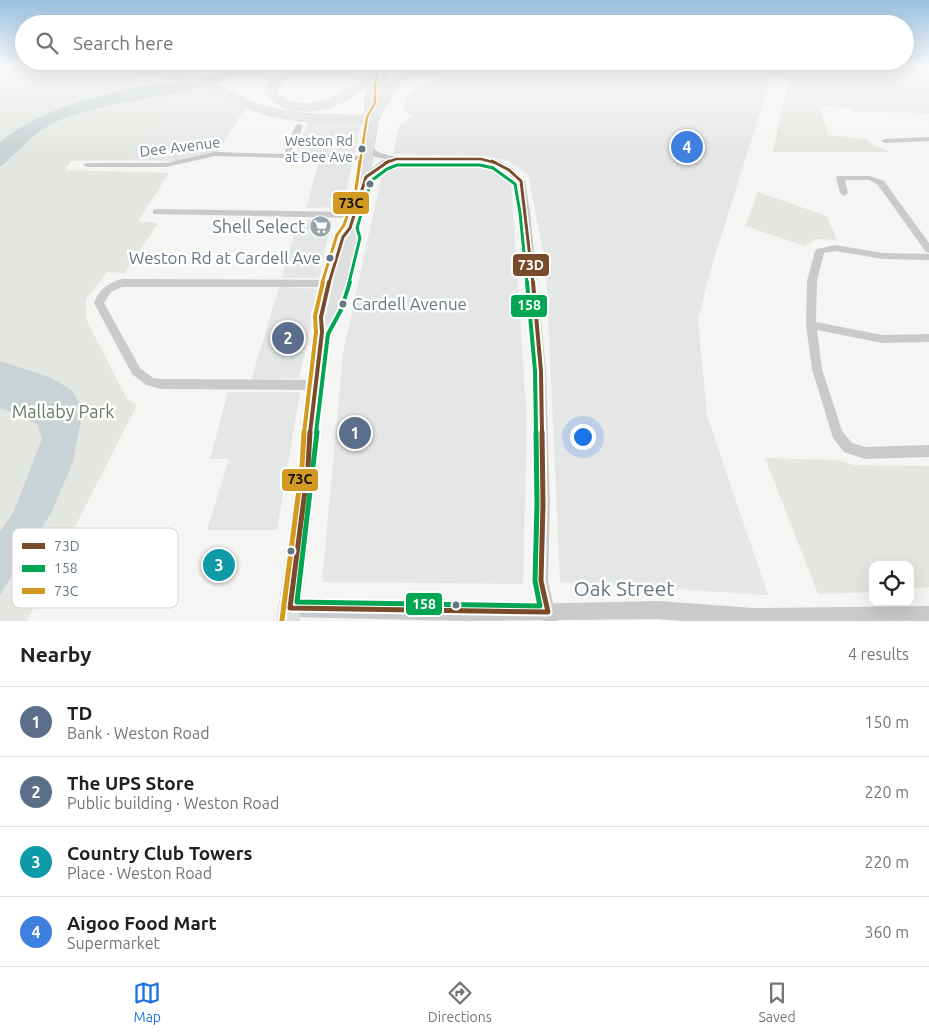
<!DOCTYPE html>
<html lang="en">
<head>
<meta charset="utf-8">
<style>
	body { margin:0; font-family:Ubuntu,sans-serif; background:#f2f2f2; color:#202124 }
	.controls { position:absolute; right:15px; bottom:15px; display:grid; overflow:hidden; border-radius:10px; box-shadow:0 5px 20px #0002 }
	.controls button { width:45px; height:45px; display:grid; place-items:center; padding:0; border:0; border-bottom:1px solid #e0e0e0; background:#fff; color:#202124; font:25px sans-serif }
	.you { position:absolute; left:582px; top:436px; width:18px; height:18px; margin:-12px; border:4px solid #fff; border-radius:50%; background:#1a73e8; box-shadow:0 0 0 8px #1a73e833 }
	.badge { display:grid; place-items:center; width:32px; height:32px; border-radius:50%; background:#1a73e8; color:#fff; font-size:16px; font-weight:700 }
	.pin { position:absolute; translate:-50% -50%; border:2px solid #fff; box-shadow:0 1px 5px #0006 }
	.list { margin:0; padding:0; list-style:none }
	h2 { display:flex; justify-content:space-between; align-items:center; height:65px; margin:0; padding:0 20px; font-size:21px }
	h2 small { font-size:16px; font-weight:400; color:#757577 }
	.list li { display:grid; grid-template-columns:32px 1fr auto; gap:15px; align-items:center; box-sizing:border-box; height:70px; padding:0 20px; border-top:1px solid #e0e0e0 }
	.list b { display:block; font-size:19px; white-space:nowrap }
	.list p { margin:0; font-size:16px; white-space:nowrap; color:#757577 }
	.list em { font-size:16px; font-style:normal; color:#757577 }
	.icon { flex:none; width:28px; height:28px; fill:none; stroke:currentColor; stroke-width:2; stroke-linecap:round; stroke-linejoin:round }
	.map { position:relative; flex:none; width:929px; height:621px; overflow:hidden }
	.search { position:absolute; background:#fff; box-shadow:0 5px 20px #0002; left:15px; right:15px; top:15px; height:55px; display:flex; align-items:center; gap:12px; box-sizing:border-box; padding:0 18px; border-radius:28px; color:#757577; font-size:19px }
	.sheet { height:345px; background:#fff }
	nav { display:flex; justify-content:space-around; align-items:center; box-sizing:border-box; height:70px; border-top:1px solid #e0e0e0; background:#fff; font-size:14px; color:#757577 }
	nav a { display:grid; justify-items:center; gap:2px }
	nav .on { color:#1a73e8 }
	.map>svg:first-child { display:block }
	.built { fill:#e5e6e6 }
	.green { fill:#e4e7e1 }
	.water { fill:#c9d2d4 }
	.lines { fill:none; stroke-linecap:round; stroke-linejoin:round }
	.secondary-casing { stroke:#d1d2d3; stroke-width:1 }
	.motorway-casing { stroke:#d1d2d2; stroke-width:1 }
	.minor { fill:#c9cacb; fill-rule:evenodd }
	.tertiary { fill:#c9cacb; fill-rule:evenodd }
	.secondary { fill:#dedfdf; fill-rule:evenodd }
	.motorway { fill:#dedfdf; fill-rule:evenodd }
	.bus-1-far3-casing { stroke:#fff; stroke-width:5 }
	.bus-1-far2-casing { stroke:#fff; stroke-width:6 }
	.bus-1-far1-casing { stroke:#fff; stroke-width:8 }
	.bus-1-casing { stroke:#fff; stroke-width:9 }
	.bus-2-far2-casing { stroke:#fff; stroke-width:6 }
	.bus-2-far1-casing { stroke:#fff; stroke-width:8 }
	.bus-2-casing { stroke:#fff; stroke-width:9 }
	.bus-3-far3-casing { stroke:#fff; stroke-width:5 }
	.bus-3-far2-casing { stroke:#fff; stroke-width:6 }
	.bus-3-far1-casing { stroke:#fff; stroke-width:8 }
	.bus-3-casing { stroke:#fff; stroke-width:9 }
	.bus-1-far3 { stroke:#7a4b2a; stroke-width:2.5 }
	.bus-1-far2 { stroke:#7a4b2a; stroke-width:3 }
	.bus-1-far1 { stroke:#7a4b2a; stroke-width:4 }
	.bus-1 { stroke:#7a4b2a; stroke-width:5 }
	.bus-2-far2 { stroke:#00a651; stroke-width:3 }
	.bus-2-far1 { stroke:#00a651; stroke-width:4 }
	.bus-2 { stroke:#00a651; stroke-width:5 }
	.bus-3-far3 { stroke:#d29a21; stroke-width:2.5 }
	.bus-3-far2 { stroke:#d29a21; stroke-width:3 }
	.bus-3-far1 { stroke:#d29a21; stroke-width:4 }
	.bus-3 { stroke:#d29a21; stroke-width:5 }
	.bus-dot { fill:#657883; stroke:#fff; stroke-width:2 }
	.labels { text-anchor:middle; stroke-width:5; stroke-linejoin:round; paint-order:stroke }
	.far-bus-label { font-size:14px; fill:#657883; stroke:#fff; text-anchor:end }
	.far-street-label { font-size:15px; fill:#657883; stroke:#fff }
	.bus-label { font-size:17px; fill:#657883; stroke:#fff; text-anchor:end }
	.poi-label { font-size:18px; fill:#657883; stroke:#fff; text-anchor:end }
	.park-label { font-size:18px; fill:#6a7a64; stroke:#fff }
	.near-street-label { font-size:21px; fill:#657883; stroke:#fff }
	.key { fill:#fff; stroke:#d1d6da; stroke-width:1 }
	.key-label { font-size:14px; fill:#657883 }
	.line-badge { stroke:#fff; stroke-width:2 }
	.badge-label { font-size:14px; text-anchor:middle; font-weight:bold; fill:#fff }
	.pale-badge-label { font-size:14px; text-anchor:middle; font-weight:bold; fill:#111 }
</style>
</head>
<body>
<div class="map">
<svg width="929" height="621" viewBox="0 0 929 621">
	<rect width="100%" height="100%" fill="#f5f5f3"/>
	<g class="built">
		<path d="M793,66H929V113L853,112L849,108L783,104Z"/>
		<path d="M586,68L773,71L710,272L698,320L707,415L768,595L560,582L546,267L528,174L508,161L487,156L393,154L399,126L414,116L404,111L405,97L416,88L430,81L473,75Z"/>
		<path d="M175,98H227L245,108L217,153L177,161L132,160Z"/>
		<path d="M308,123L361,124L343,207L306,208L321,154L296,153Z"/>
		<path d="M393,163L484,165L505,173L511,183L527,421L523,584L322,582L343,353L383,169Z"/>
		<path d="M295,220H332L319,278H281L295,231H292Z"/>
		<path d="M279,287L319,289L299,378L251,380Z"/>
		<path d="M228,392H300L277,530H207L229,459H210Z"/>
	</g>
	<g class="green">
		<path d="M10,69H20L24,71L154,74L188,79L227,98H175L132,160L71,161L65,170L169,173L138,221L158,223L125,273L107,272L86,299V319L127,399L137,405L27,621H0V90L5,72Z"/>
		<path d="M783,104L819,106L828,135L867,139L873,145L891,152H773Z"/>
		<path d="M758,192L827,216L837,240L816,239L805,246L745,226Z"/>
		<path d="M765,458L837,460L854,465L929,466V587L910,589V565H873V592L818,594Z"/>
	</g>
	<g class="water">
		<path d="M232,66H255C207,95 143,95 89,111C77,114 61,118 50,125C30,136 17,153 0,167V142C44,107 103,92 158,84C167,83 176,84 185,82C201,79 217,72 232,66Z"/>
		<path d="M0,361L49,377L72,390L83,410L73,462L51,513L0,595V532L13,513L42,439L37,424L0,408Z"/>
	</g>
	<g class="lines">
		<defs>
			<path id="secondary" d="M381,66H390L386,85V105L378,119L368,190L357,228L361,237L350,284L342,307L330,332L321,411L317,467L299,621H277L299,467L303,411L314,332L313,317L319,292L336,237L344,227L356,190L368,119L364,106L368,79L373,76L378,79ZM376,91L375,107L374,106Z"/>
			<g id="motorway">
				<path d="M84,66C125,64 169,67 208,81C230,89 248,103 271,108C304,116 339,115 373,115L380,119C374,126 359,123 350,123C318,123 283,122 252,110C229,102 209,88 185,81C154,73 122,72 90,69Z"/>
				<path d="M293,66H310L283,80L276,91C292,112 326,104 345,91C355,84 363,75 371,66L382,67C374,78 363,90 352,97C325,114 284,119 264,91L274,75Z"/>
				<path d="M420,66H448L446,68C427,73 408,72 395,90C391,95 389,102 385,108H377L375,105C385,84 397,72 420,66Z"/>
			</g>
		</defs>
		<use href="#secondary" class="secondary-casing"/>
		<use href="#motorway" class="motorway-casing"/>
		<g class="minor">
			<path d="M299,124L303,126L292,154L367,156L371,158L367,160L215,156L166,167H87L83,165L87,163H166L215,152L284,154L295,126Z"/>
			<path d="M929,137V141L885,143L881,141L885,139Z"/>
			<path d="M366,148H372L380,153L396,157H481L498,160L512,168L525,181L530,212L546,371L550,504L548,581L557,621H543L534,581L536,504V371L522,212L517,182L506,172L493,164L481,161H396L387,165L366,179L362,177L363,175L381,161L387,159L375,157L366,152Z"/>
			<path d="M837,176H870L884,181L929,243V253L926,252L878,185L869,180H845L848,193L844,196L840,193L836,178Z"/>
			<path d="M156,209L354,212L358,215L354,218L153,214V210Z"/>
			<path d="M835,245L883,253L929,254V260L883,259L835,251L824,253L817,281L816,322L882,335L929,334V342L882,343L817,330L822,369L842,431L852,443L865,447L929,445V457L865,459L844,452L833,438L812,369L806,325L807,281L815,251L817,249Z"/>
			<path d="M122,279L339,280L341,283L339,286L336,287H122L111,292L104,303L140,368L153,378L162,379L315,380L319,382L321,385L319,388L315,390L162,389L146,385L132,374L94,303C99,289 108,283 122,279Z"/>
		</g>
		<path class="tertiary" d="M289,599L524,604L658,601L754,608L929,606V621H682L658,619L466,621L289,617L282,615L280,608L282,601Z"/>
		<use href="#secondary" class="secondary"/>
		<use href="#motorway" class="motorway"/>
		<defs>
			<path id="bus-1-far3" d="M385,163L396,159H481L496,163"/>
			<g id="bus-1-far2">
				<path d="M492,161L509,170L521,181L533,283"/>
				<path d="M329,283L343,237L350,228L366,177L389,161"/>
			</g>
			<g id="bus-1-far1">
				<path d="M533,282L541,371L542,433"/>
				<path d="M310,433L322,332L321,317L329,282"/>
			</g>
			<path id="bus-1" d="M310,432L308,467L290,608L548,612L541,581L543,504L542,432"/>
			<path id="bus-2-far2" d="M349,283L360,238L357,228L371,181L387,169L397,165H480L493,168L515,184L520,213L527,283"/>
			<g id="bus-2-far1">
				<path d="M527,282L535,371L536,433"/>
				<path d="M316,433L328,334L341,310L350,282"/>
			</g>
			<path id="bus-2" d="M317,432L297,602L540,606L535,581L537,504L536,432"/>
			<path id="bus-3-far3" d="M360,163L367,117L375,103V84L379,66"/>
			<path id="bus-3-far2" d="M322,283L337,235L344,225L356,189L360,161"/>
			<path id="bus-3-far1" d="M304,433L316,332L315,316L323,282"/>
			<path id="bus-3" d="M282,620L302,466L304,432"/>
		</defs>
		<use href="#bus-1-far3" class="bus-1-far3-casing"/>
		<use href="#bus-1-far2" class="bus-1-far2-casing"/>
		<use href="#bus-1-far1" class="bus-1-far1-casing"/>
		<use href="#bus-1" class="bus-1-casing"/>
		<use href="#bus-2-far2" class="bus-2-far2-casing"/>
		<use href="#bus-2-far1" class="bus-2-far1-casing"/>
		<use href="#bus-2" class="bus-2-casing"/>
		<use href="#bus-3-far3" class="bus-3-far3-casing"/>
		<use href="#bus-3-far2" class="bus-3-far2-casing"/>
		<use href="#bus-3-far1" class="bus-3-far1-casing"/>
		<use href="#bus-3" class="bus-3-casing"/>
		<use href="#bus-1-far3" class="bus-1-far3"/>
		<use href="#bus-1-far2" class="bus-1-far2"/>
		<use href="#bus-1-far1" class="bus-1-far1"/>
		<use href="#bus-1" class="bus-1"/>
		<use href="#bus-2-far2" class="bus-2-far2"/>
		<use href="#bus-2-far1" class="bus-2-far1"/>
		<use href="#bus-2" class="bus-2"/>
		<use href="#bus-3-far3" class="bus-3-far3"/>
		<use href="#bus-3-far2" class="bus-3-far2"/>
		<use href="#bus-3-far1" class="bus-3-far1"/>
		<use href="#bus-3" class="bus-3"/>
	</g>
	<linearGradient id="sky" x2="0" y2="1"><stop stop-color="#9bc0e0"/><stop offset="0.43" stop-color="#fafafa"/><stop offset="1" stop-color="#fafafa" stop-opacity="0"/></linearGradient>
	<rect width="929" height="153" fill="url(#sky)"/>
	<defs>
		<symbol id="supermarket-disc" viewBox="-11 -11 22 22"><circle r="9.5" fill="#97a4aa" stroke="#fff"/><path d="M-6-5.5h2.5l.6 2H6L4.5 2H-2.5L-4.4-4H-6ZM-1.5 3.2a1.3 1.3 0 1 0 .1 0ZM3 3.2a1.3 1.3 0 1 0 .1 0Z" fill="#fff"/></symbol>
	</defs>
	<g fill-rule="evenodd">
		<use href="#supermarket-disc" x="308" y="214" width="25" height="25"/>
	</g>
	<g class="bus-dot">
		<circle cx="362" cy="149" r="4.5"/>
		<circle cx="370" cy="184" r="4.5"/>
		<circle cx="330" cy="258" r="4.5"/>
		<circle cx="343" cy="304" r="4.5"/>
		<circle cx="291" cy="551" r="4.5"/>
		<circle cx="456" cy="605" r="4.5"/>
	</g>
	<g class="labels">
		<g class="far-bus-label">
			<text x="353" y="146">Weston Rd<tspan x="353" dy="16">at Dee Ave</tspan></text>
		</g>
		<g class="far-street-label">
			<text transform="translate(180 147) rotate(-7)" y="5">Dee Avenue</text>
		</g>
		<g class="bus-label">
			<text x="321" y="264">Weston Rd at Cardell Ave</text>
			<text x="352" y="310" text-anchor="start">Cardell Avenue</text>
		</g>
		<g class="poi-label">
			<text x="305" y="233">Shell Select</text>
		</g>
		<g class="park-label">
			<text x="63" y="418">Mallaby Park</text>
		</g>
		<g class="near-street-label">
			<text x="624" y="596">Oak Street</text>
		</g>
	</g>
	<rect x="12" y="528" width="166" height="80" rx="8" class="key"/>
	<rect x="22" y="543" width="23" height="6" fill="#7a4b2a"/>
	<rect x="22" y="565" width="23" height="7" fill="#00a651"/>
	<rect x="22" y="588" width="23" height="6" fill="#d29a21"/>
	<g class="key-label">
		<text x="54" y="551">73D</text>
		<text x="54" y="573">158</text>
		<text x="54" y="596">73C</text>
	</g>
	<g class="line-badge">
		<rect x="332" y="191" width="38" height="24" rx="5" fill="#d29a21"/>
		<rect x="512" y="253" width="38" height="24" rx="5" fill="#7a4b2a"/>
		<rect x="510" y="294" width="38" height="24" rx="5" fill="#00a651"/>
		<rect x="281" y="468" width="38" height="24" rx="5" fill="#d29a21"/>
		<rect x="405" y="592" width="38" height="24" rx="5" fill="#00a651"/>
	</g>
	<g class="badge-label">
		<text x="531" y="270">73D</text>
		<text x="529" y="310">158</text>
		<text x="424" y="609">158</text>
	</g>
	<g class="pale-badge-label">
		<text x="351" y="208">73C</text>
		<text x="300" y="484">73C</text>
	</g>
</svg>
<div class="controls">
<button><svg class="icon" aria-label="locate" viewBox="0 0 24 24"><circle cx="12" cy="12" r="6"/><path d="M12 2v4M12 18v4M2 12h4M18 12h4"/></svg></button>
</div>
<div class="you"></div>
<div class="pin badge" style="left:355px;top:433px;background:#5c6f8a">1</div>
<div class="pin badge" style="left:288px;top:338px;background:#5c6f8a">2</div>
<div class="pin badge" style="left:219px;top:565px;background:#0f9aa8">3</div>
<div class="pin badge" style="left:687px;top:147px;background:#3f7fe0">4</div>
<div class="search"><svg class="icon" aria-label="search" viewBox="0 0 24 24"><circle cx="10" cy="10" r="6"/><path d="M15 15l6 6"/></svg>Search here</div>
</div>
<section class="sheet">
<h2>Nearby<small>4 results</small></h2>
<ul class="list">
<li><span class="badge" style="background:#5c6f8a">1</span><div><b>TD</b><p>Bank · Weston Road</p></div><em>150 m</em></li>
<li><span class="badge" style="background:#5c6f8a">2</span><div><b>The UPS Store</b><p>Public building · Weston Road</p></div><em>220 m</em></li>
<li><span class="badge" style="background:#0f9aa8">3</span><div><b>Country Club Towers</b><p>Place · Weston Road</p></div><em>220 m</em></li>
<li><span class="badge" style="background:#3f7fe0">4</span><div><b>Aigoo Food Mart</b><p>Supermarket</p></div><em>360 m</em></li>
</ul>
</section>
<nav>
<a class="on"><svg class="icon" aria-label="map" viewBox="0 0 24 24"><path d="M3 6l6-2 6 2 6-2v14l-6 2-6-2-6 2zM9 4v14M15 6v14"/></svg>Map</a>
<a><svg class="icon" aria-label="directions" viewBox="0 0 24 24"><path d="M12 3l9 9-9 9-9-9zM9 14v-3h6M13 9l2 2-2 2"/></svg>Directions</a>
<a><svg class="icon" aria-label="saved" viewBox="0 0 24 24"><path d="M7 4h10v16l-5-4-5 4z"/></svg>Saved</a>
</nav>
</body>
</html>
